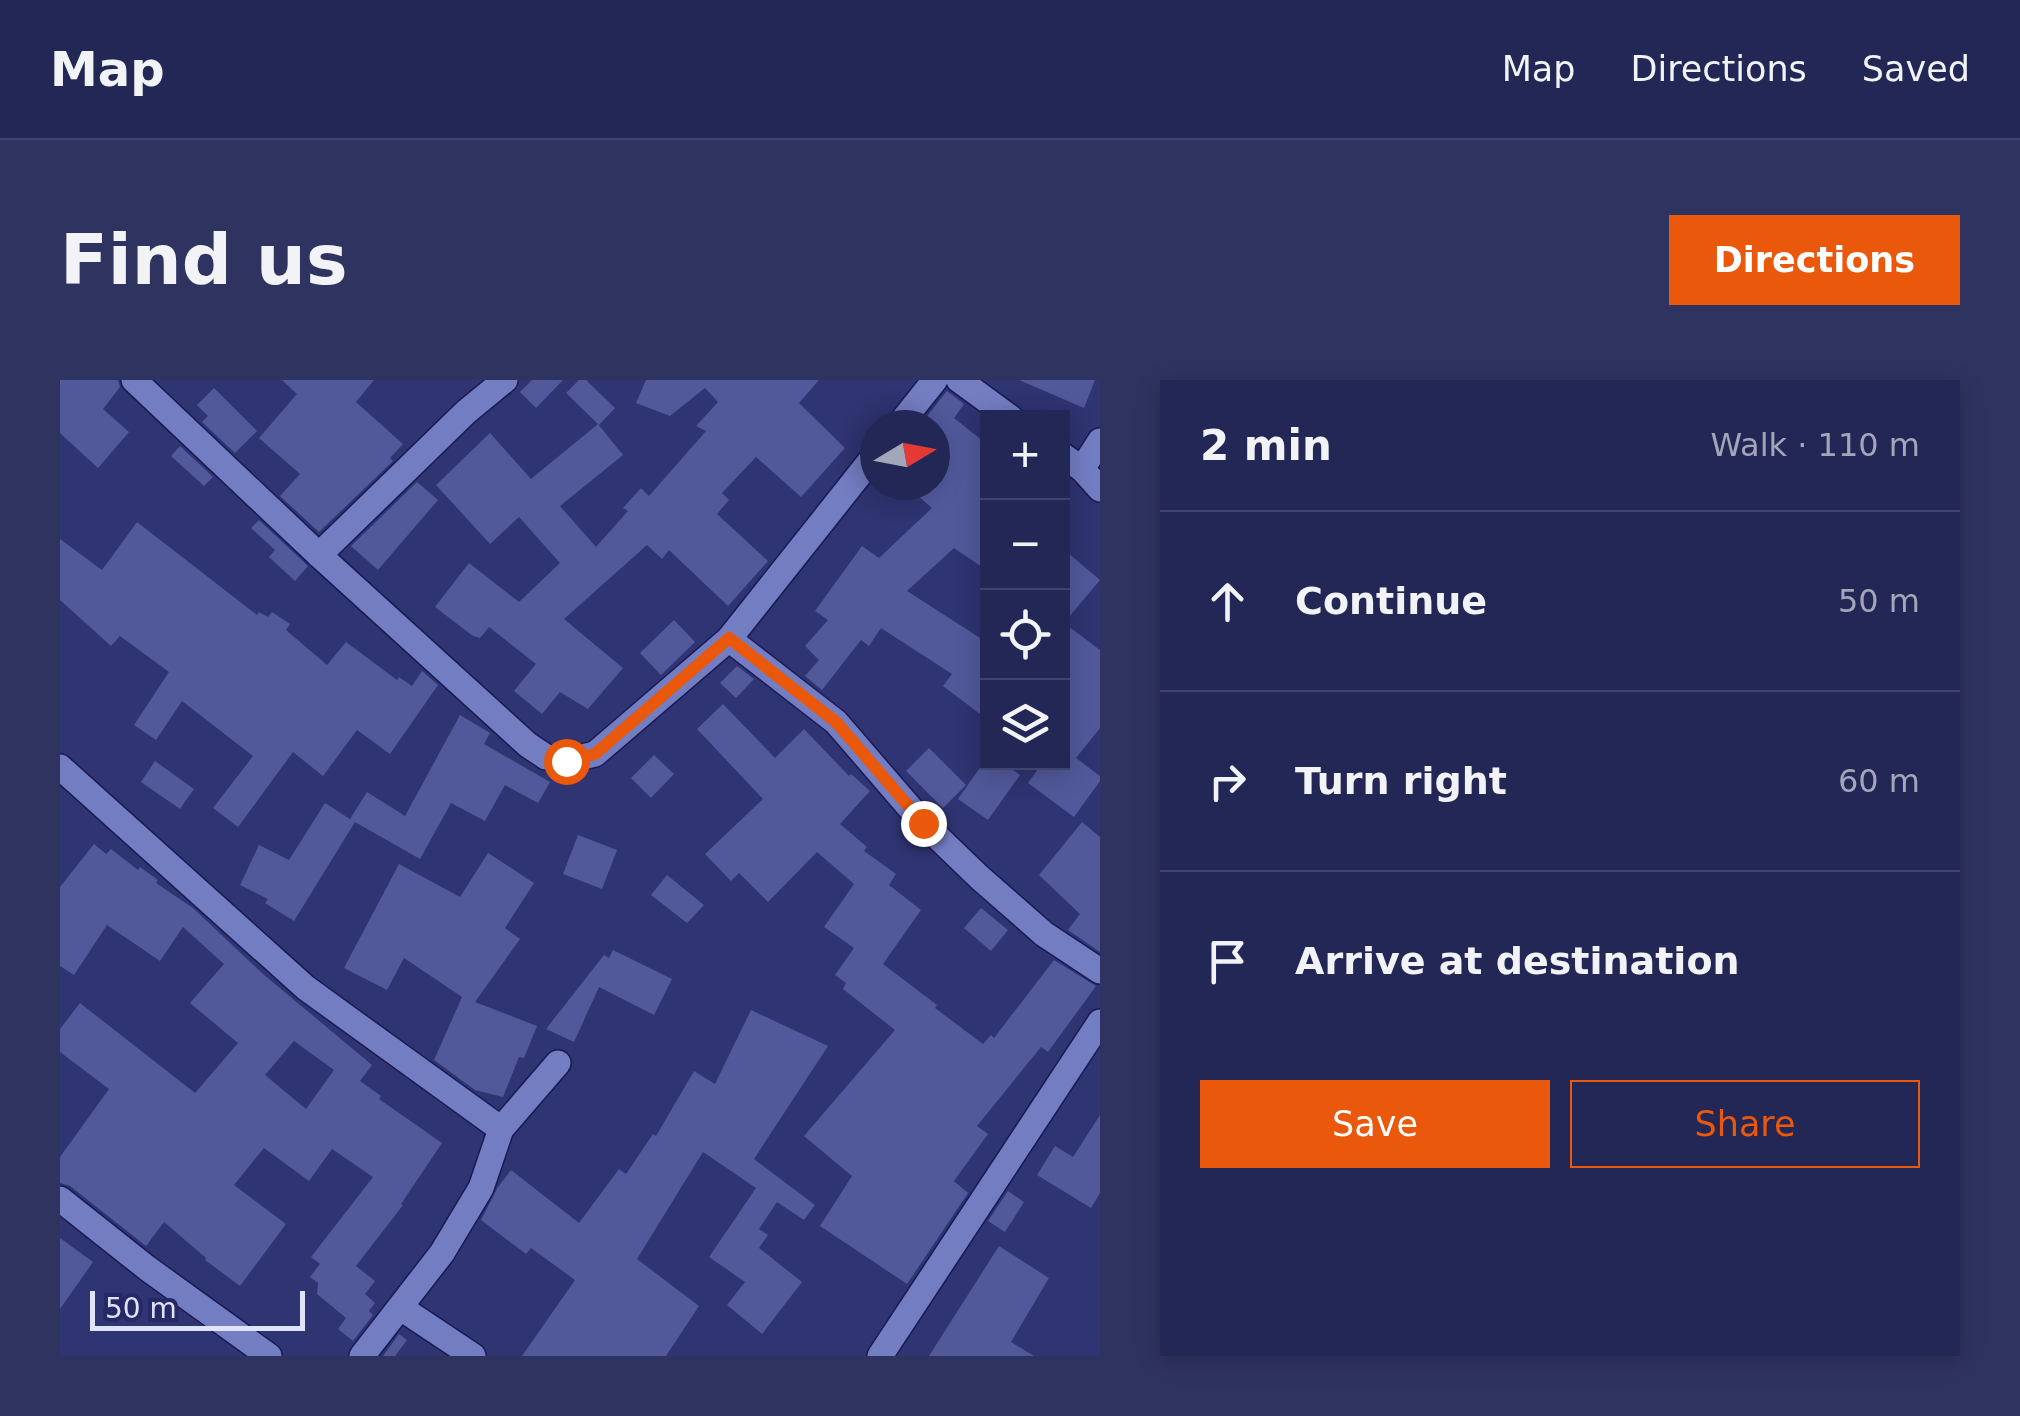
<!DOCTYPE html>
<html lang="en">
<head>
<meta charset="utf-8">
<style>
	body { margin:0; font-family:"DejaVu Sans",sans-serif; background:#2f3360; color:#f1f3f6 }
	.controls { position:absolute; right:30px; top:30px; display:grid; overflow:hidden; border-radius:0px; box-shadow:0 5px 25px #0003 }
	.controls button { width:90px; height:90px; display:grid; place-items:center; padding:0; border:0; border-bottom:2px solid #40446c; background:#232756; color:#f1f3f6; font:50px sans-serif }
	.compass { position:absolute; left:800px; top:30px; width:90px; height:90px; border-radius:50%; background:#232756; box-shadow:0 5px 25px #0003; rotate:80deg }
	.scale { position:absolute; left:30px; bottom:25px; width:215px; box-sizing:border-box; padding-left:10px; border:5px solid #dfe4fa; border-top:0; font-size:28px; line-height:35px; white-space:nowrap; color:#dfe4fa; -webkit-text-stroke:8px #262966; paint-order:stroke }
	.stop { position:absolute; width:30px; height:30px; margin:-22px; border:8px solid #ea580c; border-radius:50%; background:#fff }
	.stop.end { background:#ea580c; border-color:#fff; box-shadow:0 2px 10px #0008 }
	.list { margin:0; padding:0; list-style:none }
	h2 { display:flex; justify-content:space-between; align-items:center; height:130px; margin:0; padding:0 40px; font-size:42px }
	h2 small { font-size:32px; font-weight:400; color:#a3a5b9 }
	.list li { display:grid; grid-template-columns:65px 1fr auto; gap:30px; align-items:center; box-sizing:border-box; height:180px; padding:0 40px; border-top:2px solid #40446c }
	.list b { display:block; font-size:38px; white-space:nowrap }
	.list em { font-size:32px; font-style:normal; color:#a3a5b9 }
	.actions { display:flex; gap:20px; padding:30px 40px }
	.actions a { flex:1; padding:22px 0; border:2px solid #ea580c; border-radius:0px; text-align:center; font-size:35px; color:#ea580c }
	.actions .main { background:#ea580c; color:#fff }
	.icon { flex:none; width:55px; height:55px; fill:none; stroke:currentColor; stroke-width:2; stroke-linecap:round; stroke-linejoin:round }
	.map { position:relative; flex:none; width:1040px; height:976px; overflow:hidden; border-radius:0px }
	header { display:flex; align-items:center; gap:60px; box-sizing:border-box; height:140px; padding:0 50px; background:#232756; border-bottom:2px solid #40446c }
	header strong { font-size:48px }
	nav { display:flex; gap:55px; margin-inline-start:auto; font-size:35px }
	.intro { display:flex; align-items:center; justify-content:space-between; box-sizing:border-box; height:240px; padding:0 60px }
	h1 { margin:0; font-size:70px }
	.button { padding:25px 45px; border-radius:0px; background:#ea580c; color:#fff; font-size:35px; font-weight:700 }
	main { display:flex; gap:60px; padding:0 60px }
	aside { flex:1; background:#232756; border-radius:0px; box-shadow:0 5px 25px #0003 }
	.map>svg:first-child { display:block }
	.building { fill:#51599b; fill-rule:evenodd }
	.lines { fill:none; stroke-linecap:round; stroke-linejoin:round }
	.minor-casing { stroke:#191954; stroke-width:28 }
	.minor { stroke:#737dc2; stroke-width:25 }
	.route { stroke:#ea580c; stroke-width:12 }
</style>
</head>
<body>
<header>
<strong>Map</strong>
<nav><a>Map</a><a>Directions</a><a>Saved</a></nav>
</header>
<div class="intro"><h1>Find us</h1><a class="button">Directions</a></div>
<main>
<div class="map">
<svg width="1040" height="976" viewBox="0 0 1040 976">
	<rect width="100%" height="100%" fill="#2f3472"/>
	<g class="building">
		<path d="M0,0H58L60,7L43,29L69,52L38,88L0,53Z"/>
		<path d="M222,0H314L296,22L343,64L330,78L333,81L259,152L220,116L240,94L199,58L237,14Z"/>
		<path d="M472,0H503L476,28L460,12Z"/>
		<path d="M519,0H526L555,28L539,45L506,13Z"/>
		<path d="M586,0H759L739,23L785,68L741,117L696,77L662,113L669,120L657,134L708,181L668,226L609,170L602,179L587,165L504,239L563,288L528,329L500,312L482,334L454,311L476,284L429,247L420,258L413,256L375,227L409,183L459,222L500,183L459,137L430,164L376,105L430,53L471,99L538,44L563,75L500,126L536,167L568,131L563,128L581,108L589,116L646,51L636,46L658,22L645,8L610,36L576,23Z"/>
		<path d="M959,0H1035L1024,28Z"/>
		<path d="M154,8L197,51L175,73L142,42L148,36L137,25Z"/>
		<path d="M887,11L904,24L894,38L928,65V191L894,168L847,211L928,263V340L883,306L892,294L821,248L809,266L801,260L762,310L745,296L759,280L745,266L768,240L755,231L802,166L819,178L872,128L845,105H875V45H860Z"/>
		<path d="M120,66L153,97L144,106L111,76Z"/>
		<path d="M357,102L378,120L318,190L291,166Z"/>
		<path d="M199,140L248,186L235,201L209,177L215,170L191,148Z"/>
		<path d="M77,142L197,235L199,232L208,237L212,232L230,244L226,250L267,285L286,262L337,300L339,297L352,306L362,291L378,305L330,374L297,350L263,396L233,372L178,447L153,428L193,376L122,321L96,360L74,345L109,292L60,256L51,266L0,220V159L42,190Z"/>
		<path d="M1002,168L1040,200L1004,243L1040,270V348L1016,378L1040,396V401L1014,437L968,403L983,382H1002Z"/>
		<path d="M614,240L635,262L601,295L580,273Z"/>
		<path d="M677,286L694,299L676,318L660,303Z"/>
		<path d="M663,324L715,378L744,349L789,396L791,394L810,411L780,444L807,467L804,471L836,494L829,505L861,530L823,584L877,625L875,628L923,664L931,655L934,658L994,580L1036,606L988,672L981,667L917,746L928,754L894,801L908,813L847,904L760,846L792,796L744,756L835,650L783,609L786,603L775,595L794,568L764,547L794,504L757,472L708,522L679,493L671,501L645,474L703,419L637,349Z"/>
		<path d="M400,335L430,353L424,364L490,402L478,423L445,405L425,441L391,423L360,479L295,442L234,541L205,523L208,519L180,505L199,465L229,480L265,423L290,439L307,412L345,436Z"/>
		<path d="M869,368L906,405L883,428L846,391Z"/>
		<path d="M594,375L614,394L591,418L571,398Z"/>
		<path d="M95,381L134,409L120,429L81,402Z"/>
		<path d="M924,382H942L960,395L928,440L898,419Z"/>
		<path d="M1022,442L1040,457V572L1008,550L1020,534L979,495Z"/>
		<path d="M518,455L557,470L542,509L503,494Z"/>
		<path d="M34,464L46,474L51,469L78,490L80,487L98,500L96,503L133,528L203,594L312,685L300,701L321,716L319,719L382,763L341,824L343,825L296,886L315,901L305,914L315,923L309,931L313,935L293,961L278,949L286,938L257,914L258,903L250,897L260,884L251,877L313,797L272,769L249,801L204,768L174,805L226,844L180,906L145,880L146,878L104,842L86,866L10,806L0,803V777L49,709L0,672V649L20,623L135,713L178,663L130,623L164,584L123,547L100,581L47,545L14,595L0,586V507ZM234,661L274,690L246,729L205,695Z"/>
		<path d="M428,473L474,503L445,548L460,559L415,622L477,646L464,678L459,677L443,717L415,710L374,680L402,617L344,578L327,610L284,588L339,484L400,517Z"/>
		<path d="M607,495L644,525L627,543L591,515Z"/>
		<path d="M921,528L948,550L931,571L904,548Z"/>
		<path d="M553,570L612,599L594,635L539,607L514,662L486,649L544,575L549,578Z"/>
		<path d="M691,630L768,666L694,779L755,825L744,840L717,822L699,849L708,855L699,868L742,902L702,954L667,925L685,902L649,877L696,808L643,772L577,879L639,926L606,976H462L515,900L471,868L466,874L421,840L438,807L451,790L519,843L559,789L566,794L593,754L596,756L634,691L655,704Z"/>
		<path d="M1040,735V813L1031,828L977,795L995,766L1013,777Z"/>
		<path d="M948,811L964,822L945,852L928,841Z"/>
		<path d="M0,858L33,882L0,929Z"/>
		<path d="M939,866L989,898L951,962L974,976H869Z"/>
		<path d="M339,954L347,960L335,976H323Z"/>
	</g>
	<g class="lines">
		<defs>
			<g id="minor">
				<path d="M74,0L259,175L468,365L486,377L506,381L535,374L669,259L815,75"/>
				<path d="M899,0L951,38"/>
				<path d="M839,45L875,0"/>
				<path d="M1002,75L1022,89L1040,109"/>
				<path d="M1022,89L1040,61"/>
				<path d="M259,175L406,32L445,0"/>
				<path d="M669,259L776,342L863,443L919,497L984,554L1040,591"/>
				<path d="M0,387L246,608L441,749"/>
				<path d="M0,819L87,888L209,976"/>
				<path d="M341,928L413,976"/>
				<path d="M302,976L382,873L421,808L441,749L498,683"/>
				<path d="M820,976L1040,642"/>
			</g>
		</defs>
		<use href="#minor" class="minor-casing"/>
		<use href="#minor" class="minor"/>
	</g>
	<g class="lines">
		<path class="route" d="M506,381L535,374L669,258L776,342L863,443"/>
	</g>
</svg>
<div class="controls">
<button>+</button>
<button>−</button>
<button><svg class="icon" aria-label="locate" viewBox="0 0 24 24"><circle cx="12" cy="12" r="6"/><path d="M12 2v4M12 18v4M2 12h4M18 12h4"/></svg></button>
<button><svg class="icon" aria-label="layers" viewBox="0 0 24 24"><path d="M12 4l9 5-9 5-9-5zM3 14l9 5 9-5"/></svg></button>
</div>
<svg class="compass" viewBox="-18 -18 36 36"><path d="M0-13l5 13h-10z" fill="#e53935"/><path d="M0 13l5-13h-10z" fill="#a3a5b9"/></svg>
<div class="scale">50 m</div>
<div class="stop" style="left:506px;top:381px"></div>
<div class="stop end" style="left:863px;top:443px"></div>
</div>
<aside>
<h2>2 min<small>Walk · 110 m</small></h2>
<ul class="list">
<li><svg class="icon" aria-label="ahead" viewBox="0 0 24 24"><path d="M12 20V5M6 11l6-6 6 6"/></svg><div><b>Continue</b></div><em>50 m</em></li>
<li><svg class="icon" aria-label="right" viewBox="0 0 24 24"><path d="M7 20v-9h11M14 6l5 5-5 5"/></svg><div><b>Turn right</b></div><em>60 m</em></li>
<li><svg class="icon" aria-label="arrive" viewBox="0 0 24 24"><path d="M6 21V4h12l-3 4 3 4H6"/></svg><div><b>Arrive at destination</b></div></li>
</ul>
<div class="actions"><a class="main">Save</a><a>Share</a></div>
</aside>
</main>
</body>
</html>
